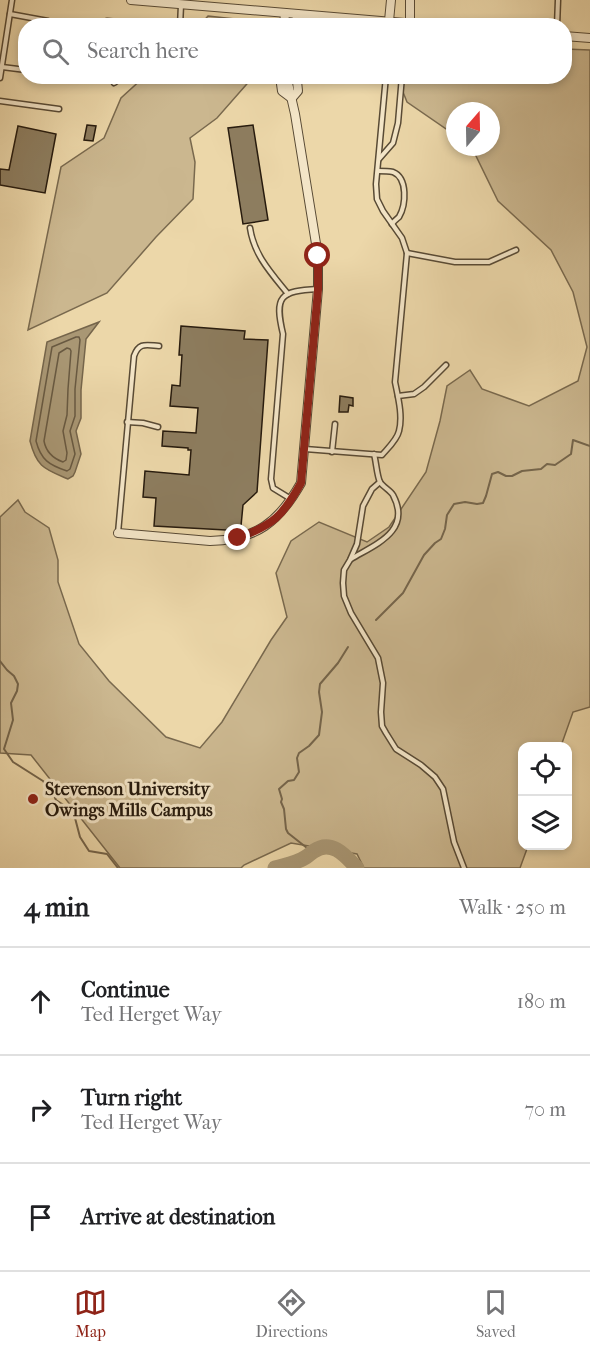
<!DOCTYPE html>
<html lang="en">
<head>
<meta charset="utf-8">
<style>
	body { margin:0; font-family:"IM FELL French Canon",serif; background:#f2f2f2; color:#202124 }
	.controls { position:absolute; right:18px; bottom:18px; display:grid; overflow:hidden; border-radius:12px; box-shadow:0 3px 9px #0003 }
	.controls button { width:54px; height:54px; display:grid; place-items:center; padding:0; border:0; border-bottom:2px solid #e0e0e0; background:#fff; color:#202124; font:30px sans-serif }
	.compass { position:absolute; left:446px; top:102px; width:54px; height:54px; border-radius:50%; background:#fff; box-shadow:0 3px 9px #0003; rotate:20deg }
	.stop { position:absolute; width:18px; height:18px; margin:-14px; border:4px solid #8f2418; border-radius:50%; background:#fff }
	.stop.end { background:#8f2418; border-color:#fff; box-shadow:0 2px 6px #0008 }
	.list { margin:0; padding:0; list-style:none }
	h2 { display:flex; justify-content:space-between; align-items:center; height:78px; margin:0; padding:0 24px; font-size:26px }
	h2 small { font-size:20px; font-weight:400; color:#757577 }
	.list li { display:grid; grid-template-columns:39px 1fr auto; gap:18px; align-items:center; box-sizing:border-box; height:108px; padding:0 24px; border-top:2px solid #e0e0e0 }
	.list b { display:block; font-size:22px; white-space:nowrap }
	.list p { margin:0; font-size:20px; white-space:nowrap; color:#757577 }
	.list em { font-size:20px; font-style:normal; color:#757577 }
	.icon { flex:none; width:33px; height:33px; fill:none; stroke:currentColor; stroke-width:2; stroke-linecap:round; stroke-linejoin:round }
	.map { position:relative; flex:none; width:590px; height:868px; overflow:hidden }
	.search { position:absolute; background:#fff; box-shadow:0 3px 9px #0003; left:18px; right:18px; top:18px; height:66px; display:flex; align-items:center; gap:15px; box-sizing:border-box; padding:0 21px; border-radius:24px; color:#757577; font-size:22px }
	.sheet { height:402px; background:#fff }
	nav { display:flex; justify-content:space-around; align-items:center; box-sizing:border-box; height:84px; border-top:2px solid #e0e0e0; background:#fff; font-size:16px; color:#757577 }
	nav a { display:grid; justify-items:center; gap:3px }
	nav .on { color:#8f2418 }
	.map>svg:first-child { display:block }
	.green { fill:#cbb78f; stroke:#79694e; stroke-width:1.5 }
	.water { fill:#a99774; stroke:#75654b; stroke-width:1.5 }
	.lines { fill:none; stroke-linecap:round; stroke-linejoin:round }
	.shore { stroke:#685941; stroke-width:1.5 }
	.stream { stroke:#75654b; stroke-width:2 }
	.river { stroke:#a99774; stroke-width:15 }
	.building { fill:#8d7d5f; stroke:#271b0e; stroke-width:1.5 }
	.lane-casing { stroke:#584a35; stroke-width:7 }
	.street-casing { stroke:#584a35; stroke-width:10 }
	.lane { stroke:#f3e5c7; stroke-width:4 }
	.street { stroke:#f3e5c7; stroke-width:8 }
	.route { stroke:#8f2418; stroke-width:8 }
	.poi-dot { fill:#8f2418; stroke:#f3e5c7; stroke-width:2 }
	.labels { text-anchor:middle; stroke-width:6; stroke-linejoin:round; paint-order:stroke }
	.poi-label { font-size:18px; font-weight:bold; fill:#271b0e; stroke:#f3e5c7; text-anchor:start }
</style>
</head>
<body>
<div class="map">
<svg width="590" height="868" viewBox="0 0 590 868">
	<rect width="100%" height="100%" fill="#ecd7a9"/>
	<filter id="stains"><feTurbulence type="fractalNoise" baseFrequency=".00333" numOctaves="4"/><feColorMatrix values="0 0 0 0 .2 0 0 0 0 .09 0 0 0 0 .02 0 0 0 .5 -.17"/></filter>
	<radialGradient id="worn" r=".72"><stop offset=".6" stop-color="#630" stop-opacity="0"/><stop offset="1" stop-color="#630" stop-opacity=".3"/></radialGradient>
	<g class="green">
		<path d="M208,16L244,20L248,25H200Z"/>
		<path d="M565,49L590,50V707L573,712L561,746H522V846H528L520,868H364L357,854L291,843L244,865L241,868H120L31,755L0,753V517L18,500L25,512L49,528L58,560V582L79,644L109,681L166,737L200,748L222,722L271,640L287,617L276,573L291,541L319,522L367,542L389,527L426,472L440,421L447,386L470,370L482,389L529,406L578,381L587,347L573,292L551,250L498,201L474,152L470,147H491V111H455V135L407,102L401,87L400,77L564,76Z"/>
		<path d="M144,77H253L217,118L190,138L195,162L193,199L156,237L107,293L28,330L61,167L104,138L121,98Z"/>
	</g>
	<path class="water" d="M99,322L86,339L81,390V418L76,431L81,454L75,472L73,476L68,479C45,469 37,468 30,441L47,342Z"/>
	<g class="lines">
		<g class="shore">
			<path d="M76,337H79L80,340L75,389V416L70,431L75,454L70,469L67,471C49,465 41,460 36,441L52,347Z"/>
			<path d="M67,348L70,349L71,351L68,389L67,415L63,431L67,453L66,460L63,462C52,458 46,452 44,441L59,353Z"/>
		</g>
		<g class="stream">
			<path d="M376,620L403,593L424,555L435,543L441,539L445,529L447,515L454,504L465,502L477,504L483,503L486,496L492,474L498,472L506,476H512L522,471L541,469L547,464L555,465L571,454L573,440L590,446"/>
			<path d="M0,661L7,670L14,676L18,684L17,691L11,703L13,720L4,749L13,762L43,781L53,793L56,800L71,810L75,818L80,837L89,851L107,854L118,868"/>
			<path d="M306,857L307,848L288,833L286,829L284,809L281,802L282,799L279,789L288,781L294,780L299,772L297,758L299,753L309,746L319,735L322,712L319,692L320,684L338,663L348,647"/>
		</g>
		<path class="river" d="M275,868C285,865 297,863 306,857C309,855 311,853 314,851C331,839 345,855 357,868"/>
	</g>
	<g class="building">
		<path d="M87,125L96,126L93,141L84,140Z"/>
		<path d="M253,125L268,220L243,224L228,128Z"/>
		<path d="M18,126L56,134L45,193L0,185V169L9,170Z"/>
		<path d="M181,326L245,331L244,339L268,340L257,492L243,505L241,526L226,530L154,526L156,498L143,497L145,471L189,475L191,450H188V448L162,446L163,431L196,433L198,408L170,406L172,385L180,386L182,355H179Z"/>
		<path d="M340,396L353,398V406L349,405L348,412H339Z"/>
	</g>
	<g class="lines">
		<defs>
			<g id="lane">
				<path d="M10,14L48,21L57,26"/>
				<path d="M107,21L164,26"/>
				<path d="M180,26L181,5"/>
				<path d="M557,26L558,0"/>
				<path d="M2,67L26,70"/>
				<path d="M0,78L12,0"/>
				<path d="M114,83L124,76"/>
				<path d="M0,101L59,109"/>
				<path d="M379,159L393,143L398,123L402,76"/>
				<path d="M378,171C382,171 388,171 393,172C408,178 406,205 399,217C398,218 393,222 392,224"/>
				<path d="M250,228C254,255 271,273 288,294"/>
				<path d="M407,253L455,262H489L516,250"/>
				<path d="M398,396L414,394L424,387L446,365"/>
				<path d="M127,422L143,423L158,427"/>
				<path d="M305,449L382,455C388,448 397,440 399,431C403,416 398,397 395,382L407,253L402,238L383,211L377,199L376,184L386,76"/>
				<path d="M332,452L335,424"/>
				<path d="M380,482L372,489L363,506L357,544L350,560L344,570L343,583L344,596L351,613L378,658L383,683L381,712L382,726L386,733L396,749L421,765L435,777L443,789L454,842L464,868"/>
				<path d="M291,499L273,488L271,479L283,334C274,296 280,291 318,289"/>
				<path d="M118,533L134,356C139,342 146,345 159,346"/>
				<path d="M351,559C376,544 412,531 393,495C390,490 383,487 380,482C377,476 376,461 374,454"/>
			</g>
			<g id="street">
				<path d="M131,0L440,26"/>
				<path d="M410,0V23"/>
				<path d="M389,21L391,0"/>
				<path d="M284,26L285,13"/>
				<path d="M296,26L297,14"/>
				<path d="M564,36L590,38"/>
				<path d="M282,76L281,84L282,91L290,97"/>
				<path d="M292,98L298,91L297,81L295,76"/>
				<path d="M118,533L210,541C256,540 279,522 301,483L318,289V256L295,114L287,79L285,76"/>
			</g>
		</defs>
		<use href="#lane" class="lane-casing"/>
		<use href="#street" class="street-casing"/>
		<use href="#lane" class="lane"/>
		<use href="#street" class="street"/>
	</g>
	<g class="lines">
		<path class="route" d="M238,538C273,525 283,516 301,483L318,290V256"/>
	</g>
	<circle class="poi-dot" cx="33" cy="799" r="6"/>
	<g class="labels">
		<g class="poi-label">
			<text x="45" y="795">Stevenson University<tspan x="45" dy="21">Owings Mills Campus</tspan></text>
		</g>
	</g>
	<rect width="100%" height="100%" filter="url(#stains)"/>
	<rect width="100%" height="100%" fill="url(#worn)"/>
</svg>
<div class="controls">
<button><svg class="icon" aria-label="locate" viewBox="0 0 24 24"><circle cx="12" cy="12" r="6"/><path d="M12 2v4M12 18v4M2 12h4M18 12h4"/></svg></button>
<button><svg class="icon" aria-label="layers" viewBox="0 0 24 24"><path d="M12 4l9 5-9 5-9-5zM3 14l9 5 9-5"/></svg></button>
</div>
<svg class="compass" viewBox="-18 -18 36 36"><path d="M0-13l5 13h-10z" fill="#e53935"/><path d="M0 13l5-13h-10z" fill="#757577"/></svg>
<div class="stop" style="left:318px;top:256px"></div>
<div class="stop end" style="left:238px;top:538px"></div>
<div class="search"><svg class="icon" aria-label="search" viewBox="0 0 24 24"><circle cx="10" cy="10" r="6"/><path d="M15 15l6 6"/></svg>Search here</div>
</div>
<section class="sheet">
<h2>4 min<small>Walk · 250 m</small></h2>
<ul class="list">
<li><svg class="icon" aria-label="ahead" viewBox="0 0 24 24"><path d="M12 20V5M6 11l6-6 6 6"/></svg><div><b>Continue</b><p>Ted Herget Way</p></div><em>180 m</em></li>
<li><svg class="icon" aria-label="right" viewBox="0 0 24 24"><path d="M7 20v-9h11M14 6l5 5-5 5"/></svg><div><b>Turn right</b><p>Ted Herget Way</p></div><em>70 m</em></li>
<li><svg class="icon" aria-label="arrive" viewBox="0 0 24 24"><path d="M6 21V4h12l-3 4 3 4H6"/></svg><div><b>Arrive at destination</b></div></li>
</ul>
</section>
<nav>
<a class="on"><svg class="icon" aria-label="map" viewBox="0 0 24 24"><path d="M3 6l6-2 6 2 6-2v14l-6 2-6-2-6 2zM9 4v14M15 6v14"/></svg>Map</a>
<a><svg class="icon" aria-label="directions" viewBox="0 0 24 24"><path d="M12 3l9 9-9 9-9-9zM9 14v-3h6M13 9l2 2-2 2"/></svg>Directions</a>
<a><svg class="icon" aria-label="saved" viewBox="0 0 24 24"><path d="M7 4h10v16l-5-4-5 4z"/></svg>Saved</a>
</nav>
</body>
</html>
